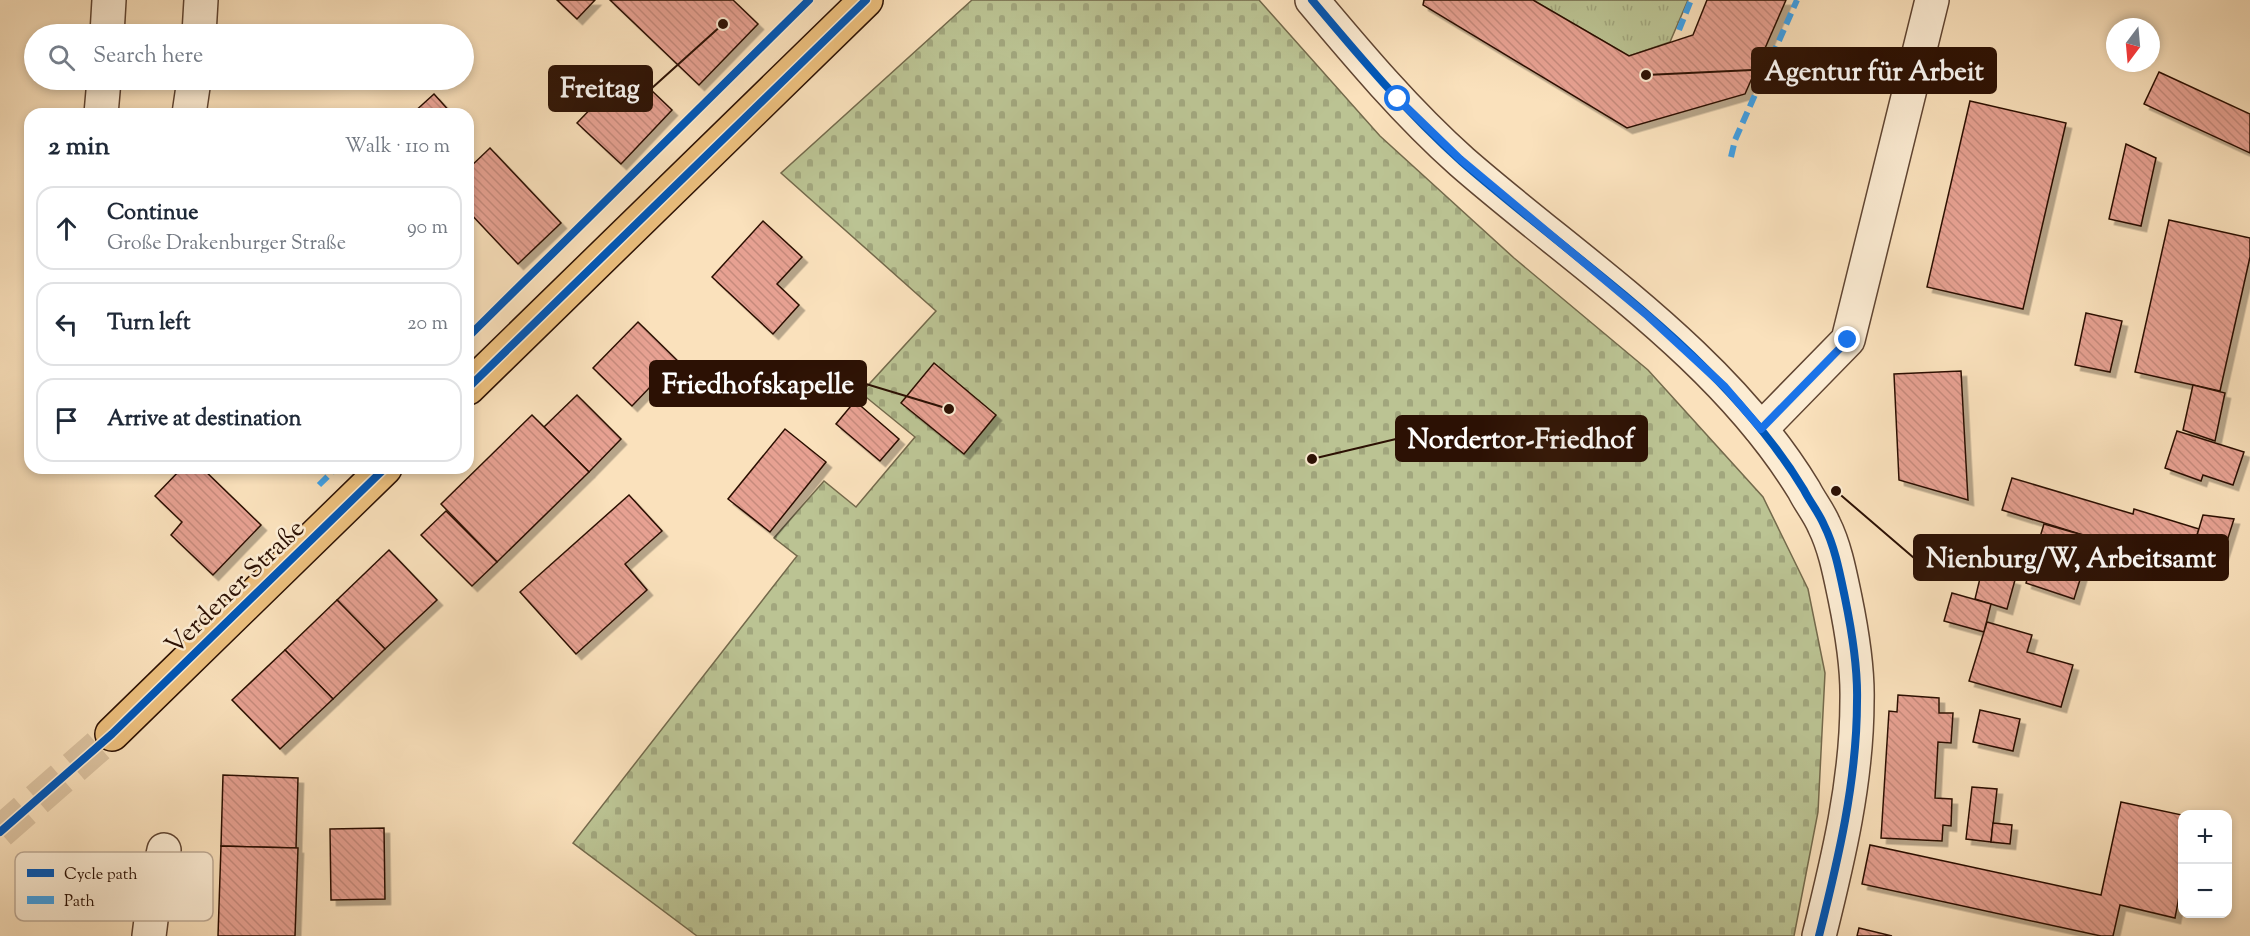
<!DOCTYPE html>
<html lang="en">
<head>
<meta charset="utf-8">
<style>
	body { margin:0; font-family:"Sorts Mill Goudy",serif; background:#f2f2f3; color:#1f2937 }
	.controls { position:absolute; right:18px; bottom:18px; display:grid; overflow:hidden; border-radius:12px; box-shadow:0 3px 9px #0003 }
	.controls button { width:54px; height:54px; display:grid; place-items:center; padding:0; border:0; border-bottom:2px solid #e0e1e3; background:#fff; color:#1f2937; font:30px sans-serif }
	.compass { position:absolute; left:2106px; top:18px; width:54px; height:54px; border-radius:50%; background:#fff; box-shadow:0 3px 9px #0003; rotate:196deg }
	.stop { position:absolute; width:18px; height:18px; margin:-14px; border:4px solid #1a73e8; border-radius:50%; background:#fff }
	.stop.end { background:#1a73e8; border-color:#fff; box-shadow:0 2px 6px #0008 }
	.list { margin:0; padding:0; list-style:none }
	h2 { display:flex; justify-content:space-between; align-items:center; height:78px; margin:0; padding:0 24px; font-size:26px }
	h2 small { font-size:20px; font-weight:400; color:#747a83 }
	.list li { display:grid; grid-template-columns:39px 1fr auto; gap:18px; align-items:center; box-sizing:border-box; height:84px; margin:0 12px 12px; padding:0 12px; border:2px solid #e0e1e3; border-radius:18px }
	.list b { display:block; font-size:22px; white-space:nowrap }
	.list p { margin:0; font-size:20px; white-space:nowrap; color:#747a83 }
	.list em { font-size:20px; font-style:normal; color:#747a83 }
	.icon { flex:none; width:33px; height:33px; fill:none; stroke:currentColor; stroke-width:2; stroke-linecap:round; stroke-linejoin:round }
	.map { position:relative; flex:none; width:2250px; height:936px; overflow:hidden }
	.search { position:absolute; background:#fff; box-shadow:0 3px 9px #0003; left:24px; top:24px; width:450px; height:66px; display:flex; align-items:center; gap:15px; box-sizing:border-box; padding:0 21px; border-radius:33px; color:#747a83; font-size:22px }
	.panel { position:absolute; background:#fff; box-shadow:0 3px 9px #0003; left:24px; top:108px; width:450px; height:366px; border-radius:18px }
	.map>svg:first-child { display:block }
	.grass { fill:url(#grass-tufts); stroke:#746a4c; stroke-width:1.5 }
	.cemetery { fill:url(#cemetery-stones); stroke:#746a4c; stroke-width:1.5 }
	.building { fill:url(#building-back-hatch); stroke:#2c1104; stroke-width:1.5; filter:url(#shadow) }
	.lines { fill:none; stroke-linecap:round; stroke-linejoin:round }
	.major-tunnel { stroke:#dbc2a0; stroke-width:33; stroke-dasharray:33 16; stroke-linecap:butt }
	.minor-casing { stroke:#604532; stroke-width:36 }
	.major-casing { stroke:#2c1104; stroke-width:36 }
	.minor { stroke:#fcecd3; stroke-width:33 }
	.major { stroke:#edc07e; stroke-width:33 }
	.quiet { stroke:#3ea1e9; stroke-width:6; stroke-dasharray:12 6; stroke-linecap:butt }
	.cycleway-casing { stroke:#fcecd3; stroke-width:11 }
	.cycleway { stroke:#0057b8; stroke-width:8 }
	.route { stroke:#1a73e8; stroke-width:8 }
	.labels { text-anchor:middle; stroke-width:5; stroke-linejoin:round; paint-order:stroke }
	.street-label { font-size:26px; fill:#2c1104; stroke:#fcecd3 }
	.key { fill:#fcecd3; stroke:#beaa95; stroke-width:1.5 }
	.key-label { font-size:16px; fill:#2c1104 }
	.leader { fill:none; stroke:#2c1104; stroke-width:2 }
	.callout-dot { fill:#2c1104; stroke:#fcecd3; stroke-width:2 }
	.callout { fill:#2c1104; stroke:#2c1104; stroke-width:2 }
	.callout-label { font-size:27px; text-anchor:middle; font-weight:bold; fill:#fff }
</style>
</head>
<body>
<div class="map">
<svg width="2250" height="936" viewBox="0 0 2250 936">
	<defs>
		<pattern id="grass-tufts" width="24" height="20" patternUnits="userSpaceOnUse" patternTransform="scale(1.5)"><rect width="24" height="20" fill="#bbc393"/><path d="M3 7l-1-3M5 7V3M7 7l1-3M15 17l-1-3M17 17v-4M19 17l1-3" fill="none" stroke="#a1a67d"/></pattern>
		<pattern id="cemetery-stones" width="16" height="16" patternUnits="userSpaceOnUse" patternTransform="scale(1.5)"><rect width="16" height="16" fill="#bbc393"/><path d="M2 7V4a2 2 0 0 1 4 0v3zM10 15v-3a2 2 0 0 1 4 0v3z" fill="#a1a67d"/></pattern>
		<pattern id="building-back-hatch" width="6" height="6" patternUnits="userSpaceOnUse" patternTransform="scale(1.5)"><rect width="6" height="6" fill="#e7a192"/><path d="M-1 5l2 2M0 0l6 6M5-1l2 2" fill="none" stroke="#c68a7c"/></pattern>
		<filter id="shadow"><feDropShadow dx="5.5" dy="5.5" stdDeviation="0" flood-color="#0004"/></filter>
	</defs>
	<rect width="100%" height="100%" fill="#fae1bc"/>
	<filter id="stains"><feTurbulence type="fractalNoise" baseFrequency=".00333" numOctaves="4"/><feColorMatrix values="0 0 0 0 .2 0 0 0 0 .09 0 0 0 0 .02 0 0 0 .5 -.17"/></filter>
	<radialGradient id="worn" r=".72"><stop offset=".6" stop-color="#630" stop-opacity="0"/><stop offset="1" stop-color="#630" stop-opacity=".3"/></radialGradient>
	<path class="grass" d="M1533,0H1688L1670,42L1629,56Z"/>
	<path class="cemetery" d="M972,0H1259L1380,136L1514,258L1648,370L1763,497L1808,589L1825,673L1818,812L1794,936H697L573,843L797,556L774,538L824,481L856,507L915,437L861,393L936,311L781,173Z"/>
	<g class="building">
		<path d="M557,0H595L577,19Z"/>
		<path d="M610,0H733L758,24L699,85Z"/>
		<path d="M1424,0H1533L1629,56L1693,35L1707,0H1786L1745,94L1627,128L1423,5Z"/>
		<path d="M629,69L672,110L621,164L577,123Z"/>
		<path d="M2159,72L2250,114V153L2144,104Z"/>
		<path d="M434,94L452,114H412Z"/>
		<path d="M1970,101L2066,123L2023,309L1927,287Z"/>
		<path d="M2126,144L2156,158L2141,226L2109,219Z"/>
		<path d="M490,148L561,223L518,264L468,211V169Z"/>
		<path d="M2169,220L2250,238V257L2220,391L2135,372Z"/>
		<path d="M763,221L802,257L777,284L799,305L773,334L712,277Z"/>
		<path d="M2086,313L2122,321L2110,372L2075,365Z"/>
		<path d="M638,322L687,370L663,396L652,385L632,406L593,368Z"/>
		<path d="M934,363L996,415L964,454L901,403Z"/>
		<path d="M1961,371L1968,500L1899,480L1894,374Z"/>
		<path d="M2193,385L2225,393L2215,441L2183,430Z"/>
		<path d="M577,395L621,439L589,472L544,427Z"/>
		<path d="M855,401L899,439L880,461L836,424Z"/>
		<path d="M532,415L589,472L497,562L441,504Z"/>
		<path d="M785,429L826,462L770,532L728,499Z"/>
		<path d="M2177,431L2244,452L2233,485L2203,475L2201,481L2165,468Z"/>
		<path d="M182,468H202L261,525L213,575L171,535L182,522L155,496Z"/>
		<path d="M2012,478L2133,514L2134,509L2199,529L2187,567L2002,510Z"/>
		<path d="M629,495L662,531L625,564L647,590L576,654L520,592Z"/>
		<path d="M446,511L497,562L472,586L421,535Z"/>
		<path d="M2203,515L2234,519L2221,560L2192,552Z"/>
		<path d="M2044,524L2093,538L2074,599L2026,583Z"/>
		<path d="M389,550L437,600L385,649L337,600Z"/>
		<path d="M1982,570L2015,580L2007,609L1975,599Z"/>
		<path d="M1952,593L1991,604L1984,632L1944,621Z"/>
		<path d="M337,600L385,649L333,699L285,650Z"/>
		<path d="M1987,622L2032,635L2027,652L2073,665L2061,707L1969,681Z"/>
		<path d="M285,650L333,699L280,749L232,700Z"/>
		<path d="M1898,695L1939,698V713H1953L1951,743L1938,742L1935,798L1952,799L1951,826L1943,825L1942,841L1881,838L1889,711L1897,712Z"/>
		<path d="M1980,710L2020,719L2013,751L1973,742Z"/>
		<path d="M223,775L298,778L296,848L221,846Z"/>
		<path d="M1972,787L1997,789L1991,842L1966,839Z"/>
		<path d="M2121,802L2182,815V881L2175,918L2120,905L2113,936H2101L1862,884L1870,845L2101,895Z"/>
		<path d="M1993,823L2012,825L2010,844L1991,842Z"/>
		<path d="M384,828L385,899L331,900L330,829Z"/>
		<path d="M221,846L298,848L295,936H218Z"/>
		<path d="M1859,928L1892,936H1857Z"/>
	</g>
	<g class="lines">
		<path class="major-tunnel" d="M0,832L112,734"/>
		<defs>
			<g id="minor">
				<path d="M1312,0C1359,56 1407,113 1462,162C1579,264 1722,355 1804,490C1810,502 1819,513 1824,525C1835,547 1840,574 1845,598C1852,632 1858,667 1857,701C1857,781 1838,860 1819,936"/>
				<path d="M107,34L109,0"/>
				<path d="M199,34L201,0"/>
				<path d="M101,114L104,80"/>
				<path d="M189,114L194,80"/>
				<path d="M1761,429L1848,340L1932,0"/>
				<path d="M149,936L154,896L164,850"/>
			</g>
			<g id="major">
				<path d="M468,388L866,0"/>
				<path d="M112,734L385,468"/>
			</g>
		</defs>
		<use href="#minor" class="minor-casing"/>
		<use href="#major" class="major-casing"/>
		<use href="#minor" class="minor"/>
		<use href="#major" class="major"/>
		<g class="quiet">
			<path d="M1679,30L1691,0"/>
			<path d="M1731,157L1735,140L1797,0"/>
			<path d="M319,485L336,468"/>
		</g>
		<defs>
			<g id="cycleway">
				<path d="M1312,0C1359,56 1407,113 1462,162C1579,264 1722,355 1804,490C1810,502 1819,513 1824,525C1835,547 1840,574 1845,598C1852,632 1858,667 1857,701C1857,781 1838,860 1819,936"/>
				<path d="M468,337L809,0"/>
				<path d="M468,388L866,0"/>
				<path d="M0,832L112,734L385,468"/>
			</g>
		</defs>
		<use href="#cycleway" class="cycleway-casing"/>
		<use href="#cycleway" class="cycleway"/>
	</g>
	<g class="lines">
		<path class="route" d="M1398,99L1460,159L1648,316L1725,387L1761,429L1848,340"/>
	</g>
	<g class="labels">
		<g class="street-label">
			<text transform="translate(234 586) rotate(-44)" y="9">Verdener Straße</text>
		</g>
	</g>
	<rect x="15" y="852" width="198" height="69" rx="9" class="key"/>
	<rect x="27" y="869" width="27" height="8" fill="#0057b8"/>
	<rect x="27" y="896" width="27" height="8" fill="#3ea1e9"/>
	<g class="key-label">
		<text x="64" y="879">Cycle path</text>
		<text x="64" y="906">Path</text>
	</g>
	<path class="leader" d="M1646 75L1752 70M723 24L652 88M949 409L866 384M1312 459L1396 439M1836 491L1914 558"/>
	<g class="callout-dot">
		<circle cx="1646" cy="75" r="6"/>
		<circle cx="723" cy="24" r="6"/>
		<circle cx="949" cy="409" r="6"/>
		<circle cx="1312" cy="459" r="6"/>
		<circle cx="1836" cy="491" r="6"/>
	</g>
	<g class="callout">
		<rect x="1752" y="48" width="244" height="45" rx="6"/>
		<rect x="549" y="66" width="103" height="45" rx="6"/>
		<rect x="650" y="361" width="216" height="45" rx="6"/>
		<rect x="1396" y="416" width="251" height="45" rx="6"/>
		<rect x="1914" y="535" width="314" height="45" rx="6"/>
	</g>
	<g class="callout-label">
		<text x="1874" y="80">Agentur für Arbeit</text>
		<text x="600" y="97">Freitag</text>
		<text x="758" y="393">Friedhofskapelle</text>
		<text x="1521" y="448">Nordertor-Friedhof</text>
		<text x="2071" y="567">Nienburg/W, Arbeitsamt</text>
	</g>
	<rect width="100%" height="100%" filter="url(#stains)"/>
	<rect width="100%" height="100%" fill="url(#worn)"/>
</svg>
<div class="controls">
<button>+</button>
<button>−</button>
</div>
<svg class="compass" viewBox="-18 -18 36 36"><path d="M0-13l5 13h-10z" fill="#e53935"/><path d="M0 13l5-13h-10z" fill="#747a83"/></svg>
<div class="stop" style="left:1398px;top:99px"></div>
<div class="stop end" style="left:1848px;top:340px"></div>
<div class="search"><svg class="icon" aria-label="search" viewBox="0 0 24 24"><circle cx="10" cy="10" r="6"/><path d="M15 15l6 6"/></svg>Search here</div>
<section class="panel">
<h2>2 min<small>Walk · 110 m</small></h2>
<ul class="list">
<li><svg class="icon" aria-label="ahead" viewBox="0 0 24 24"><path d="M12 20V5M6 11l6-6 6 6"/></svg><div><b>Continue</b><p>Große Drakenburger Straße</p></div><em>90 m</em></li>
<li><svg class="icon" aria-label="left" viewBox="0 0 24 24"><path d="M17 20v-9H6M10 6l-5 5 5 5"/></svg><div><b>Turn left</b></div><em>20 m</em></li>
<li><svg class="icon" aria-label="arrive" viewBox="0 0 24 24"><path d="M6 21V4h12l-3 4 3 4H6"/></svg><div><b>Arrive at destination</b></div></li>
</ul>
</section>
</div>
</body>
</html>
